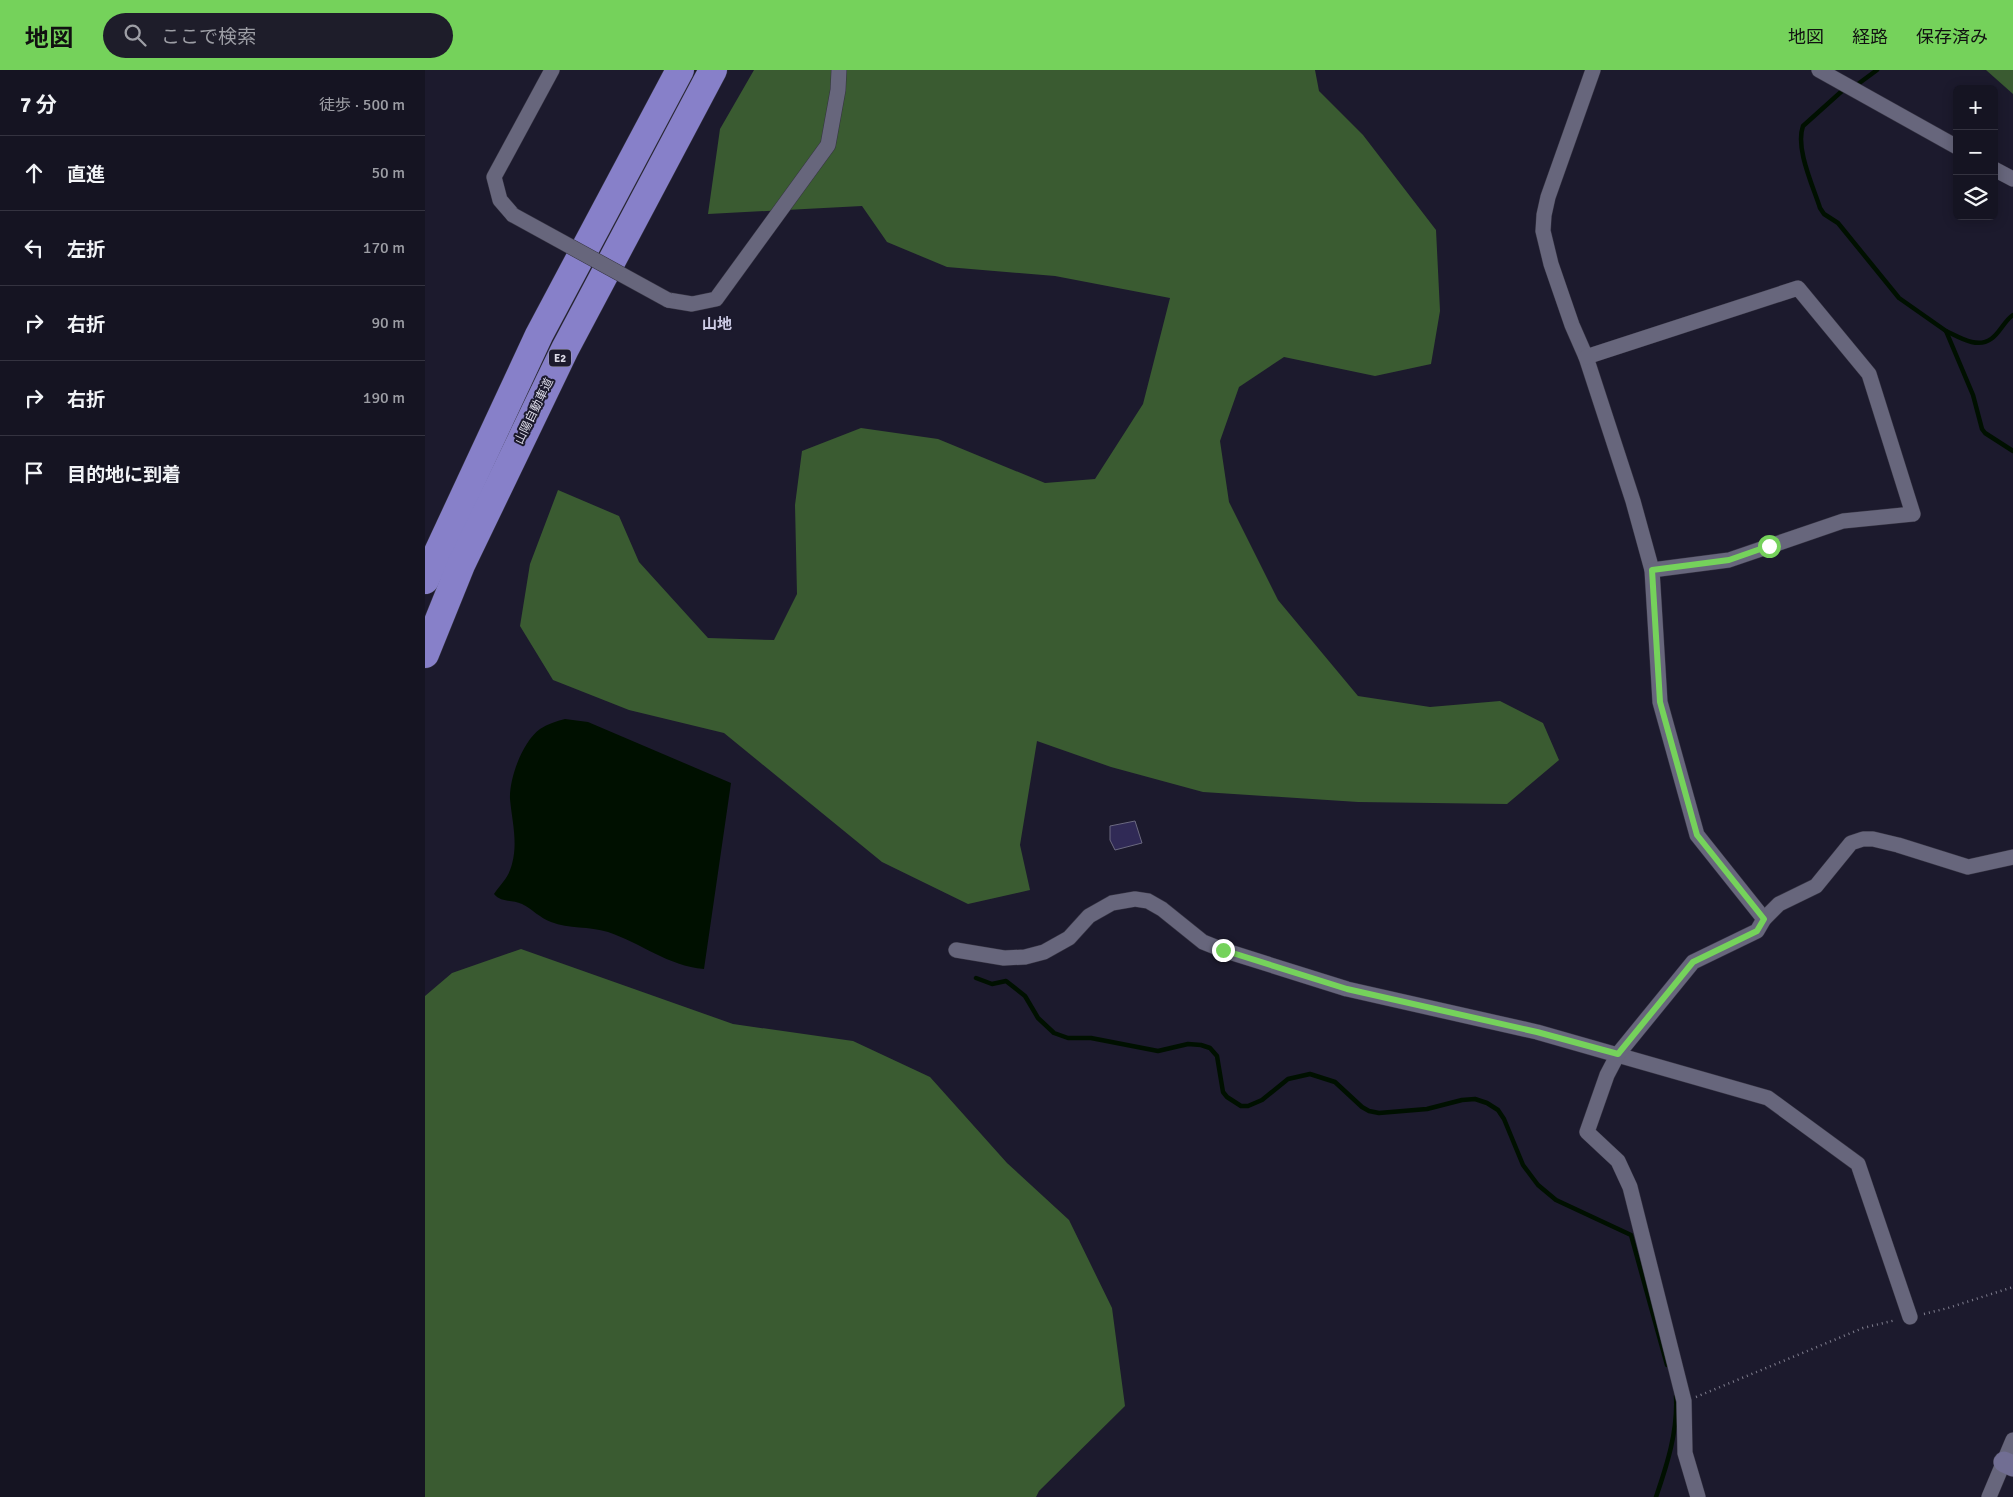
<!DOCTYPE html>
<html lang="ja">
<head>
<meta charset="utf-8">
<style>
	body { margin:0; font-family:Signika,"Noto Sans JP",sans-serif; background:#1e1d2a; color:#f1f3f6 }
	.controls { position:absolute; right:15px; top:15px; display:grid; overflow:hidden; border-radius:8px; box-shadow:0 2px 12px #0003 }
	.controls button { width:45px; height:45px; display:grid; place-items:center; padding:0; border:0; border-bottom:1px solid #343340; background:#151422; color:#f1f3f6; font:25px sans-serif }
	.stop { position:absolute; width:15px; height:15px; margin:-11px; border:4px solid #75d25b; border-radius:50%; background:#fff }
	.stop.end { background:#75d25b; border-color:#fff; box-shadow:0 1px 5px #0008 }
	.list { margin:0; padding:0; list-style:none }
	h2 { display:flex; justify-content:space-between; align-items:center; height:65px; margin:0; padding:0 20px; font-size:21px }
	h2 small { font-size:16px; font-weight:400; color:#9d9ea5 }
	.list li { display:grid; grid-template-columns:32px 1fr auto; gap:15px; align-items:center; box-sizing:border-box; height:75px; padding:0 20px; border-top:1px solid #343340 }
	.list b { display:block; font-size:19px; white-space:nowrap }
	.list em { font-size:16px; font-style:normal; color:#9d9ea5 }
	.icon { flex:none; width:28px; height:28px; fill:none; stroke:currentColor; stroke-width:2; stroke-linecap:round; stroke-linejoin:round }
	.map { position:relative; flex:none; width:1588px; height:1427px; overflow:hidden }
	header { display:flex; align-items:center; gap:30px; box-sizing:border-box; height:70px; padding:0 25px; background:#75d25b; color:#111 }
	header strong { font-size:24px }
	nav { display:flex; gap:28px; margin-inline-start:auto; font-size:18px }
	.search { width:350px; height:45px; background:#1e1d2a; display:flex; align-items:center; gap:12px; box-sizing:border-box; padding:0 18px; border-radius:28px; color:#9d9ea5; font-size:19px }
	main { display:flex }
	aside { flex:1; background:#151422 }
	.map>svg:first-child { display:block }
	.forest { fill:#3a5b31 }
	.water { fill:#001000 }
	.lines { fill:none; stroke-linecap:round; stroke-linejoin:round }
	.stream { stroke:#001000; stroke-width:4.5 }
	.building { fill:#302a56; stroke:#6b6980 }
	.street-casing { stroke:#363443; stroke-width:16 }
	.secondary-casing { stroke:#363443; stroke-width:22 }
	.highway-casing { stroke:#363443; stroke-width:29 }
	.path { stroke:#807f8f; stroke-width:2.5; stroke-dasharray:1 4; stroke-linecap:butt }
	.street { stroke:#67667c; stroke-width:15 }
	.secondary { stroke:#716e93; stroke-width:21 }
	.highway { stroke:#8780c9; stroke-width:28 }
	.street-bridge-casing { stroke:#363443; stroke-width:16; stroke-linecap:butt }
	.street-bridge { stroke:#67667c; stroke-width:15 }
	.route { stroke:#75d25b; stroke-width:6 }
	.labels { text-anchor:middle; stroke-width:4; stroke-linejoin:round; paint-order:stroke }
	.shield { fill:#1c1a2d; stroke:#a2a1b0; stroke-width:1 }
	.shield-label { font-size:11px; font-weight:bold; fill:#dcdbe8 }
	.street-label { font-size:12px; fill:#dcdbe8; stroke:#1c1a2d }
	.quarter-label { font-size:15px; font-weight:bold; fill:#cccbe5; stroke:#1c1a2d }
</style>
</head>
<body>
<header>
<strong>地図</strong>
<div class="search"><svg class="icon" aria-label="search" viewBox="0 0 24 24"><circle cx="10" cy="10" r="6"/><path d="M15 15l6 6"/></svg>ここで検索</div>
<nav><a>地図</a><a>経路</a><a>保存済み</a></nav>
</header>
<main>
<aside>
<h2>7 分<small>徒歩 · 500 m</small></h2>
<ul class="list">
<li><svg class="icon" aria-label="ahead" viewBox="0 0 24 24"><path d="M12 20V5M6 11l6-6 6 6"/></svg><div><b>直進</b></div><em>50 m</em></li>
<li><svg class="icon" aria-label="left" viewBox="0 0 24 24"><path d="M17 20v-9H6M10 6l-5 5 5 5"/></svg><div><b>左折</b></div><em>170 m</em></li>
<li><svg class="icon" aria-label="right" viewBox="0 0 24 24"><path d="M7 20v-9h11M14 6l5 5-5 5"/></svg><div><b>右折</b></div><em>90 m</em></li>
<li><svg class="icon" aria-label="right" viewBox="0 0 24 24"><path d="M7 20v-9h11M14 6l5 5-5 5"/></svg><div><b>右折</b></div><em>190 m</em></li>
<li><svg class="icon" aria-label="arrive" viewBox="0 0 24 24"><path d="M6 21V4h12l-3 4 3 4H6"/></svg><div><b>目的地に到着</b></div></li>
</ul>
</aside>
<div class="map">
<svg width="1588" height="1427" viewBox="0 0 1588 1427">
	<rect width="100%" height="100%" fill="#1c1a2d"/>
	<g class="forest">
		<path d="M329,0H890L894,21L938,65L1011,160L1015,241L1006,294L950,306L859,287L814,317L795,371L804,432L853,530L933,626L1005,637L1075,631L1118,653L1134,690L1082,734L933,732L778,722L686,697L612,671L595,775L605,820L543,834L457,792L299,663L204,640L128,610L95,556L105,494L133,420L194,446L214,492L283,568L349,570L372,524L370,435L377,381L436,358L513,369L620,413L670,409L718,334L745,228L630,206L522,197L462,172L437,136L283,144L295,59Z"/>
		<path d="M1561,0H1588V24Z"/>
		<path d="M96,879L308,954L428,971L505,1007L582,1093L644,1150L687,1238L700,1336L614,1421L611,1427H0V926L27,903Z"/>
	</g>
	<path class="water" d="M140,649L163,652L306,713L279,899C243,896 216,873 183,862C164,856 144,859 126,852C115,848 107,839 97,834C87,829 76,833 69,824C77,812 83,809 87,794C93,772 87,751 85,729C84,708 98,671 115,659C123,654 131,651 140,649Z"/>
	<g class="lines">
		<g class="stream">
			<path d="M1433,14L1452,0"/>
			<path d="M1417,21L1378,56C1370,78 1388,116 1395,138L1399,144L1413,153L1474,228L1521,261L1548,325L1557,359L1560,363L1588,381"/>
			<path d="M1521,261C1534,267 1552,279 1566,269C1575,263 1579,251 1588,245"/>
			<path d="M551,908L567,914L581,911L600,926L613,948L629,963L643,968H666L733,981L763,974L776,975L785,978L792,986L798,1022L802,1027L816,1036H823L837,1030L863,1009L885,1004L910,1012L937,1037L944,1041L954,1043L1002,1039L1037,1030L1050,1029L1062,1033L1073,1040L1079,1049L1098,1095L1113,1115L1131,1130L1206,1165L1242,1295"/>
			<path d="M1231,1427C1242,1395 1253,1361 1251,1326"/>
		</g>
	</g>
	<path class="building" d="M710,751L717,773L690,780L685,770V756Z"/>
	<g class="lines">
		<defs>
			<g id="street">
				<path d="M1168,0L1123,127L1119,145L1118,161L1126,194L1147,255L1161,287L1208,431L1227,500L1235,632L1272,765L1339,849"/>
				<path d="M1394,0L1532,77"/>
				<path d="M1569,99L1588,109"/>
				<path d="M88,145L75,130L69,107L127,0"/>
				<path d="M243,230L267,234L291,229L403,75L413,20L414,0"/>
				<path d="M1161,287L1373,218L1444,304L1488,444L1418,451L1304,490L1227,500"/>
				<path d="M531,880L579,888L600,887L619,882L644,868L664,846L687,833L710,829L723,831L737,839L778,872L798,880L922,919L1112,962L1343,1028L1433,1094L1485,1247"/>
				<path d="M1273,1427L1260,1383L1259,1331L1205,1117L1193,1091L1162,1062L1182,1005L1193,984L1268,892L1332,861L1339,849L1354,834L1391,816L1426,773L1438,769H1448L1473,775L1543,797L1588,787"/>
				<path d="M1564,1427L1588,1370"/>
			</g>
			<path id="secondary" d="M1579,1392L1588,1396"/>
			<g id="highway">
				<path d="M0,510L114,265L255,0"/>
				<path d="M0,584L36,495L140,279L288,0"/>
			</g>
		</defs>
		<use href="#street" class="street-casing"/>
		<use href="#secondary" class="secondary-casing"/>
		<use href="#highway" class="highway-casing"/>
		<g class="path">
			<path d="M1499,1244L1523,1238L1588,1217"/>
			<path d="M1271,1327L1438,1258L1471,1250"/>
		</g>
		<use href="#street" class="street"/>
		<use href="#secondary" class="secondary"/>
		<use href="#highway" class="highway"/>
		<defs>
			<path id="street-bridge" d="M88,145L243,230"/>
		</defs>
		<use href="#street-bridge" class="street-bridge-casing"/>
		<use href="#street-bridge" class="street-bridge"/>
	</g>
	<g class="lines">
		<path class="route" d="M798,880L922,919L1112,962L1193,984L1268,892L1332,861L1339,849L1272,765L1235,632L1227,500L1304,490L1344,476"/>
	</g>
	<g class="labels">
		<rect class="shield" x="124" y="279.5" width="22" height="17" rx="4"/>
		<g class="shield-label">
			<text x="135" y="292">E2</text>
		</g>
		<g class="street-label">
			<text transform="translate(109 341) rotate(-64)" y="4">山陽自動車道</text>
		</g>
		<g class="quarter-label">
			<text x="292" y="259">山地</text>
		</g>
	</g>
</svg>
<div class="controls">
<button>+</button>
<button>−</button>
<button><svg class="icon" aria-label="layers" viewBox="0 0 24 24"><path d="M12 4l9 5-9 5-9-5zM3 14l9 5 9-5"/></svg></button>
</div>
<div class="stop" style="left:1344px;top:476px"></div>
<div class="stop end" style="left:798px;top:880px"></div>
</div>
</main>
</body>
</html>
